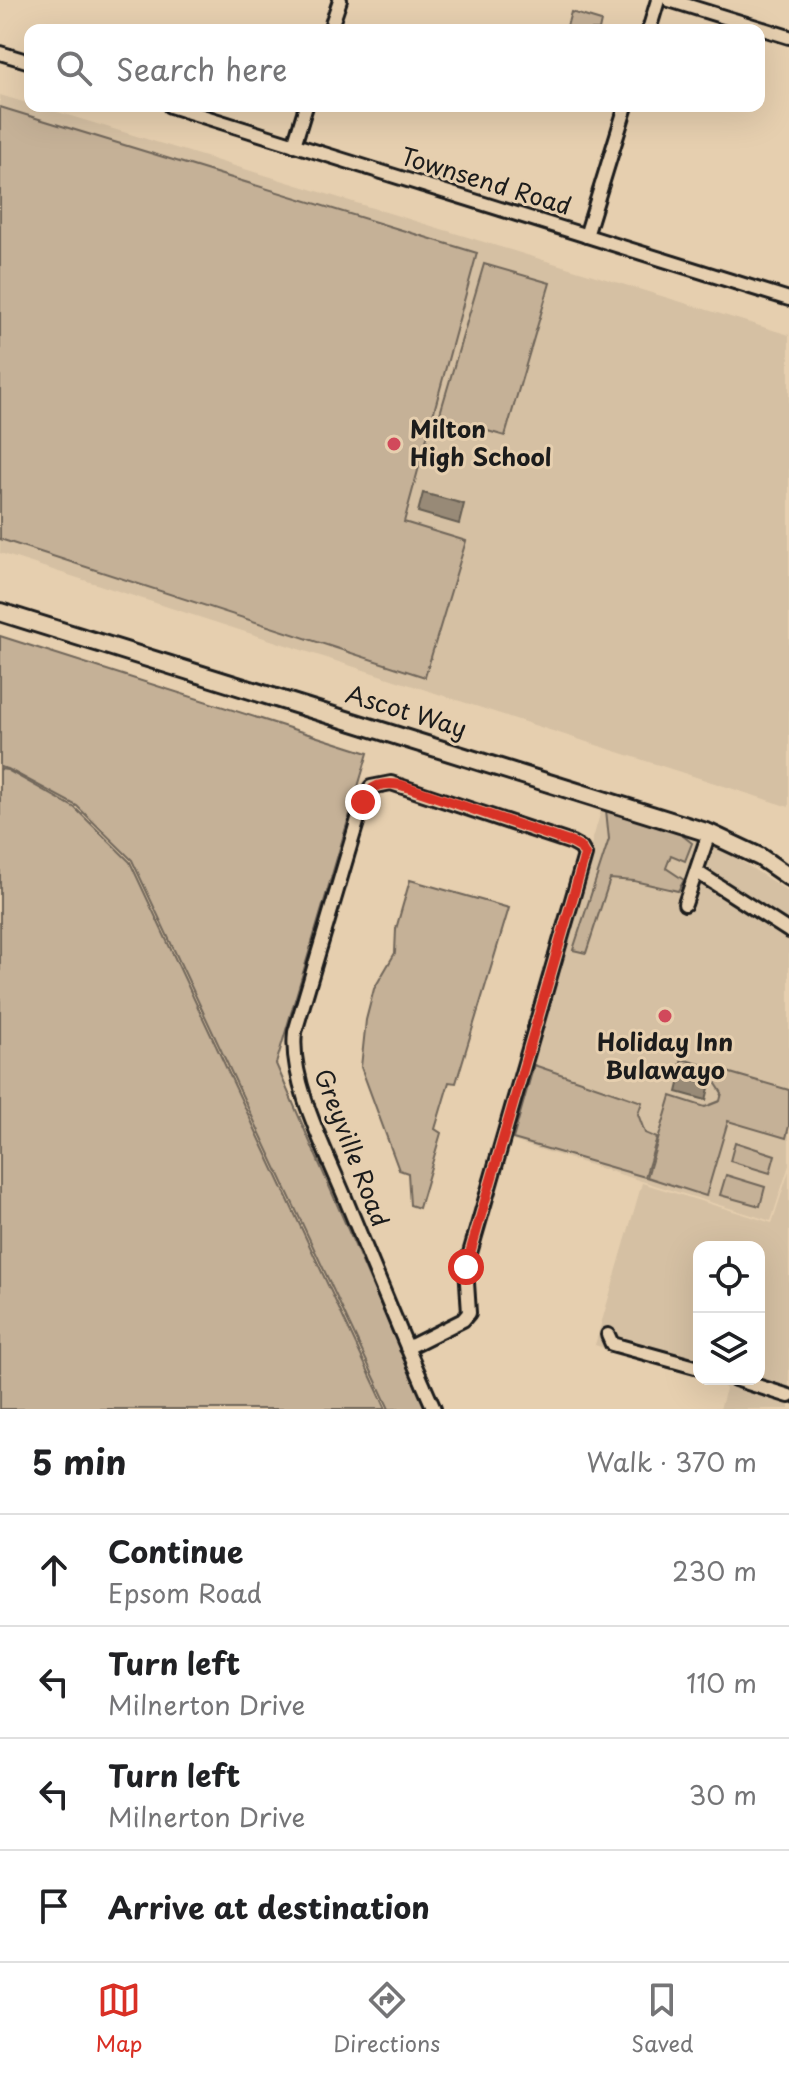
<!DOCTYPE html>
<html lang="en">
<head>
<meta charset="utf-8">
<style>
	body { margin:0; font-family:"Playpen Sans",sans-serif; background:#f2f2f2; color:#202124 }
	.controls { position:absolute; right:24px; bottom:24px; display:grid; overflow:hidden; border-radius:16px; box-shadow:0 8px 32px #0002 }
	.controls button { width:72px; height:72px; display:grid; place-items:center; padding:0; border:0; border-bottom:2px solid #e0e0e0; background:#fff; color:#202124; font:40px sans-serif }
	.stop { position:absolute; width:24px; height:24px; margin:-18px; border:6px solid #d93025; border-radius:50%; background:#fff }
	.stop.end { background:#d93025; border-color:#fff; box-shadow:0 2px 8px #0008 }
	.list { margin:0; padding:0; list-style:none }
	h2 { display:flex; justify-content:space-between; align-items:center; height:104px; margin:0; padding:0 32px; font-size:34px }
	h2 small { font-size:26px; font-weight:400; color:#757577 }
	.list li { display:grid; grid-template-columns:52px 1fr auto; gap:24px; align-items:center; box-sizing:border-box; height:112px; padding:0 32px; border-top:2px solid #e0e0e0 }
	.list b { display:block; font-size:30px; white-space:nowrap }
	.list p { margin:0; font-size:26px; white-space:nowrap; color:#757577 }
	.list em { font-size:26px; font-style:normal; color:#757577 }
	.icon { flex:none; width:44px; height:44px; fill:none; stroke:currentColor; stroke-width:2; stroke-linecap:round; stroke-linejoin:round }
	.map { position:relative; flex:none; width:789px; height:1409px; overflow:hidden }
	.search { position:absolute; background:#fff; box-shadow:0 8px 32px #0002; left:24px; right:24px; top:24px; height:88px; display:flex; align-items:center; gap:20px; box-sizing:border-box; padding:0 28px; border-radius:16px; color:#757577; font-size:30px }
	.sheet { height:552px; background:#fff }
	nav { display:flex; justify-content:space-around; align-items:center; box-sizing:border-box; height:112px; border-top:2px solid #e0e0e0; background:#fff; font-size:22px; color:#757577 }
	nav a { display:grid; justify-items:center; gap:4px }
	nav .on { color:#d93025 }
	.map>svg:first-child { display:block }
	.built { fill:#d5c0a3 }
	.green { fill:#c5b197; stroke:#70665a; stroke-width:2 }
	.water { fill:#988a77; stroke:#665e53; stroke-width:2 }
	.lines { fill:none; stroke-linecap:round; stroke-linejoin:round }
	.minor-casing { stroke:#1c1c1c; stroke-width:18 }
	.major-casing { stroke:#1c1c1c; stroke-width:22 }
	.minor { stroke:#e6cfaf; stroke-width:12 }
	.major { stroke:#e6cfaf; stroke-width:16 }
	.route { stroke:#d93025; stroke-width:10 }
	.poi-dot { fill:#d1495b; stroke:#e6cfaf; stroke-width:3 }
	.labels { text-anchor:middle; stroke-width:6; stroke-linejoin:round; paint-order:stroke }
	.street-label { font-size:24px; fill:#1c1c1c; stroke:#e6cfaf }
	.poi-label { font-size:24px; font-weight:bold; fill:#1c1c1c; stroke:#e6cfaf; text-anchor:start }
</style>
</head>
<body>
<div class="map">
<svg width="789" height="1409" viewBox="0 0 789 1409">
	<rect width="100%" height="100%" fill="#e6cfaf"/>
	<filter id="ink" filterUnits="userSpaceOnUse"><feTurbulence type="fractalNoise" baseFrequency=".0125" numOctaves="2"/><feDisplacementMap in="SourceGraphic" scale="16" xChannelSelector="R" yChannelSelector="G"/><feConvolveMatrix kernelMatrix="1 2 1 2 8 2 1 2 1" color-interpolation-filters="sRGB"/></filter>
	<g filter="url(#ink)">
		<g class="built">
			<path d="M0,95L30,104V106H38L789,335V807L0,553Z"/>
			<path d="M603,804L682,830L727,852L789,892V1165L771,1221L506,1139Z"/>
			<path d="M789,1171V1409H720L726,1389L721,1384L705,1379H759V1247H699V1377L595,1345L642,1183L772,1223Z"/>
		</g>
		<g class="green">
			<path d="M571,12L601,21L599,30H566Z"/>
			<path d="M0,107L477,253L404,522L466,541L425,677L0,539Z"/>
			<path d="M484,264L550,283L505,436L439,417Z"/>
			<path d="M0,636L368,753L276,1064L426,1409H389L132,860L77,806L8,769L0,767Z"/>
			<path d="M0,769L7,770L75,808L130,862L386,1409H0Z"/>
			<path d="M606,810L678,832L692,843L685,861L671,855L666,868L684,880L678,891L634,881L610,879L586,953L573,950L609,839Z"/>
			<path d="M410,880L509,908L456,1083L449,1082L435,1129L441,1133L419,1208L410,1205L408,1173L399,1170L361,1067L366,1020L374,989L395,953L396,929Z"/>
			<path d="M682,1059L789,1090V1126L786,1138L728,1121L706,1196L647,1177L671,1096L705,1107L720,1101L722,1093L711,1076L680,1066Z"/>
			<path d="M534,1065L642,1102L638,1114L645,1133L657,1138L645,1177L513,1139Z"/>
			<path d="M735,1142L775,1155L770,1173L730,1161Z"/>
			<path d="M726,1175L765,1187L760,1206L720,1195Z"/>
		</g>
		<g class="water">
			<path d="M423,493L464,504L459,524L418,512Z"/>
			<path d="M681,1076L710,1084L706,1100L677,1092Z"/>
		</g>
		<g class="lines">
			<defs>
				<g id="minor">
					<path d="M669,0L789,37"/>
					<path d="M330,30L340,0"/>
					<path d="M649,30L658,0"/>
					<path d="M0,53L30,62"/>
					<path d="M170,106L789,299"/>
					<path d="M294,145L306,106"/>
					<path d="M586,236L626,106"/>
					<path d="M697,872L789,931"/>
					<path d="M685,904L709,833"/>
					<path d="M608,1335L612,1344L699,1368"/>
					<path d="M407,1348L463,1320L469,1313L466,1267L585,855L581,848L572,843L391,783L371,787L363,802L295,1032C289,1082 327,1153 346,1200C375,1270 403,1340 434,1409"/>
					<path d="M735,1379L789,1396"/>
				</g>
				<path id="major" d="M0,612L709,833L760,857L789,877"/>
			</defs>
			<use href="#minor" class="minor-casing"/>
			<use href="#major" class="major-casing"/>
			<use href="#minor" class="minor"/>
			<use href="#major" class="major"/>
		</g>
	</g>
	<g class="lines" filter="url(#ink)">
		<path class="route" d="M363,802C370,784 383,782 401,785L572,843L581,848L585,855L466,1267"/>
	</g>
	<g class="poi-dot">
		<circle cx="394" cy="444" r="8"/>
		<circle cx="665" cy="1016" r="8"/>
	</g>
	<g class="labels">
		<g class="street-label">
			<text transform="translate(486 182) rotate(17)" y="8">Townsend Road</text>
			<text transform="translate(406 712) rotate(17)" y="8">Ascot Way</text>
			<text transform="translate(351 1148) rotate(69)" y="8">Greyville Road</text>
		</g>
		<g class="poi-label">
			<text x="410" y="438">Milton<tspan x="410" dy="28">High School</tspan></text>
			<text x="665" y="1051" text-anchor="middle">Holiday Inn<tspan x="665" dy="28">Bulawayo</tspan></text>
		</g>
	</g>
</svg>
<div class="controls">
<button><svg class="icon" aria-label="locate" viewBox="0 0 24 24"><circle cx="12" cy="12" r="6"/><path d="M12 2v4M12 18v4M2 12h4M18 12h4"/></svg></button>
<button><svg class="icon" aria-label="layers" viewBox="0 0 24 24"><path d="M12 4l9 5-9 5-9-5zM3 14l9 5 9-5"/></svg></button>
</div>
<div class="stop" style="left:466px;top:1267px"></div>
<div class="stop end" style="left:363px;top:802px"></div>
<div class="search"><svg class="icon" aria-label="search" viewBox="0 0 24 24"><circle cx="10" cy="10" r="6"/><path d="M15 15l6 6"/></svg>Search here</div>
</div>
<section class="sheet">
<h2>5 min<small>Walk · 370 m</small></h2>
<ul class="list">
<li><svg class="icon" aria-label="ahead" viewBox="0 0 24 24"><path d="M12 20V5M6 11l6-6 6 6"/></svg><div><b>Continue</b><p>Epsom Road</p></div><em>230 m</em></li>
<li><svg class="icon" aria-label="left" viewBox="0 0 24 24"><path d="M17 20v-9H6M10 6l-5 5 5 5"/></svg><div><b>Turn left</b><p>Milnerton Drive</p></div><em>110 m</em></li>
<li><svg class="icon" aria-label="left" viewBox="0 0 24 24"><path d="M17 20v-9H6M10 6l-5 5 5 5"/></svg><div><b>Turn left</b><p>Milnerton Drive</p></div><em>30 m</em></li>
<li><svg class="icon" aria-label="arrive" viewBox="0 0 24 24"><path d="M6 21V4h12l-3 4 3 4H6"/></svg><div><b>Arrive at destination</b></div></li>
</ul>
</section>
<nav>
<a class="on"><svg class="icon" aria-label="map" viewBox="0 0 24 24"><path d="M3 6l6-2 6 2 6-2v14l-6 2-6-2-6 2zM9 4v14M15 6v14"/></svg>Map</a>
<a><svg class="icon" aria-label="directions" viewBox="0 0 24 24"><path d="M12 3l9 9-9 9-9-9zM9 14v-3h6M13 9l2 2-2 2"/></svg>Directions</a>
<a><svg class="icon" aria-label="saved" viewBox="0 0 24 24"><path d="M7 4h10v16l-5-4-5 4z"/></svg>Saved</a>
</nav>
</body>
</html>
